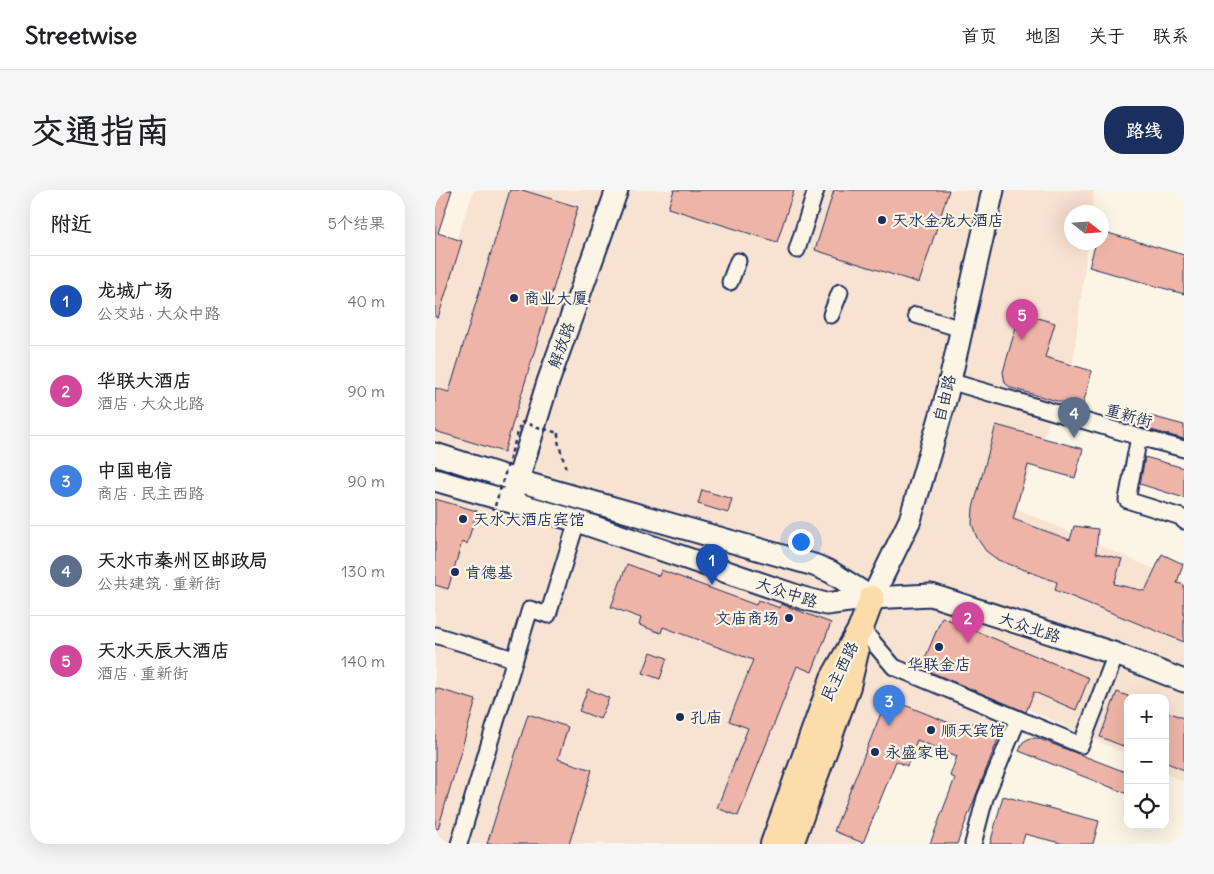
<!DOCTYPE html>
<html lang="zh">
<head>
<meta charset="utf-8">
<style>
	body { margin:0; font-family:Delius,"LXGW WenKai TC",sans-serif; background:#f6f6f6; color:#202124 }
	.controls { position:absolute; right:15px; bottom:15px; display:grid; overflow:hidden; border-radius:10px; box-shadow:0 5px 20px #0002 }
	.controls button { width:45px; height:45px; display:grid; place-items:center; padding:0; border:0; border-bottom:1px solid #e0e0e0; background:#fff; color:#202124; font:25px sans-serif }
	.compass { position:absolute; left:629px; top:15px; width:45px; height:45px; border-radius:50%; background:#fff; box-shadow:0 5px 20px #0002; rotate:107deg }
	.you { position:absolute; left:365px; top:351px; width:18px; height:18px; margin:-12px; border:4px solid #fff; border-radius:50%; background:#1a73e8; box-shadow:0 0 0 8px #1a73e833 }
	.badge { display:grid; place-items:center; width:32px; height:32px; border-radius:50%; background:#1b2f5e; color:#fff; font-size:16px; font-weight:700 }
	.pin { position:absolute; translate:-50% -41px; filter:drop-shadow(0 1px 2px #0008) }
	.pin::after { content:''; position:absolute; top:26px; width:18px; height:15px; background:inherit; clip-path:polygon(0 0,100% 0,50% 100%) }
	.list { margin:0; padding:0; list-style:none }
	h2 { display:flex; justify-content:space-between; align-items:center; height:65px; margin:0; padding:0 20px; font-size:21px }
	h2 small { font-size:16px; font-weight:400; color:#757577 }
	.list li { display:grid; grid-template-columns:32px 1fr auto; gap:15px; align-items:center; box-sizing:border-box; height:90px; padding:0 20px; border-top:1px solid #e0e0e0 }
	.list b { display:block; font-size:19px; white-space:nowrap }
	.list p { margin:0; font-size:16px; white-space:nowrap; color:#757577 }
	.list em { font-size:16px; font-style:normal; color:#757577 }
	.icon { flex:none; width:28px; height:28px; fill:none; stroke:currentColor; stroke-width:2; stroke-linecap:round; stroke-linejoin:round }
	.map { position:relative; flex:none; width:749px; height:654px; overflow:hidden; border-radius:20px }
	header { display:flex; align-items:center; gap:30px; box-sizing:border-box; height:70px; padding:0 25px; background:#fff; border-bottom:1px solid #e0e0e0 }
	header strong { font-size:24px }
	nav { display:flex; gap:28px; margin-inline-start:auto; font-size:18px }
	.intro { display:flex; align-items:center; justify-content:space-between; box-sizing:border-box; height:120px; padding:0 30px }
	h1 { margin:0; font-size:35px }
	.button { padding:12px 22px; border-radius:20px; background:#1b2f5e; color:#fff; font-size:18px; font-weight:700 }
	main { display:flex; gap:30px; padding:0 30px }
	aside { flex:1; background:#fff; border-radius:20px; box-shadow:0 5px 20px #0002 }
	.map>svg:first-child { display:block }
	.built { fill:#f8e2d2 }
	.building { fill:#eeb4a7; stroke:#1b2f5e }
	.lines { fill:none; stroke-linecap:round; stroke-linejoin:round }
	.street-casing { stroke:#1b2f5e; stroke-width:19 }
	.secondary-casing { stroke:#1b2f5e; stroke-width:25 }
	.primary-casing { stroke:#1b2f5e; stroke-width:28 }
	.path { stroke:#1b2f5e; stroke-width:2.5; stroke-dasharray:4 4; stroke-linecap:butt }
	.street { stroke:#fcf5e5; stroke-width:15 }
	.secondary { stroke:#fcf5e5; stroke-width:21 }
	.primary { stroke:#fddcac; stroke-width:24 }
	.path-bridge { stroke:#1b2f5e; stroke-width:2.5; stroke-dasharray:4 4; stroke-linecap:butt }
	.poi-dot { fill:#1b2f5e; stroke:#fcf5e5; stroke-width:2 }
	.labels { text-anchor:middle; stroke-width:4.5; stroke-linejoin:round; paint-order:stroke }
	.poi-label { font-size:16px; fill:#1b2f5e; stroke:#fcf5e5; text-anchor:start }
	.street-label { font-size:16px; fill:#1b2f5e; stroke:#fcf5e5 }
</style>
</head>
<body>
<header>
<strong>Streetwise</strong>
<nav><a>首页</a><a>地图</a><a>关于</a><a>联系</a></nav>
</header>
<div class="intro"><h1>交通指南</h1><a class="button">路线</a></div>
<main>
<aside>
<h2>附近<small>5个结果</small></h2>
<ul class="list">
<li><span class="badge" style="background:#1a4fb4">1</span><div><b>龙城广场</b><p>公交站 · 大众中路</p></div><em>40 m</em></li>
<li><span class="badge" style="background:#d1479c">2</span><div><b>华联大酒店</b><p>酒店 · 大众北路</p></div><em>90 m</em></li>
<li><span class="badge" style="background:#3f7fe0">3</span><div><b>中国电信</b><p>商店 · 民主西路</p></div><em>90 m</em></li>
<li><span class="badge" style="background:#5c6f8a">4</span><div><b>天水市秦州区邮政局</b><p>公共建筑 · 重新街</p></div><em>130 m</em></li>
<li><span class="badge" style="background:#d1479c">5</span><div><b>天水天辰大酒店</b><p>酒店 · 重新街</p></div><em>140 m</em></li>
</ul>
</aside>
<div class="map">
<svg width="749" height="654" viewBox="0 0 749 654">
	<rect width="100%" height="100%" fill="#fcf5e5"/>
	<filter id="ink" filterUnits="userSpaceOnUse"><feTurbulence type="fractalNoise" baseFrequency=".02" numOctaves="2"/><feDisplacementMap in="SourceGraphic" scale="10" xChannelSelector="R" yChannelSelector="G"/><feConvolveMatrix kernelMatrix="1 2 1 2 8 2 1 2 1" color-interpolation-filters="sRGB"/></filter>
	<g filter="url(#ink)">
		<path class="built" d="M39,0H659L656,22H636V52L653,53L638,172L580,318L749,392V592L730,583V508H693V565L582,514L547,575L457,554L421,654H0V109Z"/>
		<g class="building">
			<path d="M0,0H17L3,43L27,51L3,128L0,127Z"/>
			<path d="M75,0H87L143,17L69,262L0,241V198L14,202Z"/>
			<path d="M239,0H359L342,52L233,18Z"/>
			<path d="M399,0H514L484,93L380,60Z"/>
			<path d="M666,41L749,65V104L654,77L661,52H666Z"/>
			<path d="M585,123L620,133L610,167L657,181L647,218L576,198L570,193L568,182Z"/>
			<path d="M697,221L749,235V249L694,234Z"/>
			<path d="M561,235L648,259L640,288L593,275L578,329L635,350L639,336L663,339L661,363L687,369L679,394L710,401L727,364L748,374L742,393L749,395V452L620,400L622,392L563,370L551,361L542,348L537,334L538,318Z"/>
			<path d="M710,267L749,278V308L705,294Z"/>
			<path d="M267,300L297,309L293,323L263,314Z"/>
			<path d="M0,309L42,321L32,354L27,352L13,399L0,395Z"/>
			<path d="M192,374L224,386L226,380L321,415L323,410L345,418L346,414L396,433L377,482L362,476L303,626L282,618L313,538L294,531L318,470L228,437L226,443L204,435L206,428L176,417Z"/>
			<path d="M507,427L654,488L641,520L599,502L591,522L486,478Z"/>
			<path d="M216,462L232,468L225,489L208,483Z"/>
			<path d="M0,498L41,510L3,639L0,638Z"/>
			<path d="M153,499L174,508L165,529L144,521Z"/>
			<path d="M682,502L693,506V558L665,547Z"/>
			<path d="M452,508L532,540L535,532L565,544L522,654H495L520,588L515,586L522,566L482,550L472,576L461,571L428,653L399,641Z"/>
			<path d="M730,521L749,528V580L730,572Z"/>
			<path d="M93,524L133,537L123,569L157,580L134,654H52Z"/>
			<path d="M595,548H602L693,583V604L584,561L588,552Z"/>
			<path d="M568,606L664,631L658,654H629L590,644L587,654H555Z"/>
		</g>
		<g class="lines">
			<defs>
				<g id="street">
					<path d="M362,60L381,0"/>
					<path d="M295,92L303,71"/>
					<path d="M396,125L405,102"/>
					<path d="M481,125L526,139"/>
					<path d="M514,191L704,247L749,259"/>
					<path d="M704,247L692,310L746,327L749,331"/>
					<path d="M426,438L459,477L646,555L681,464"/>
					<path d="M0,445L79,469"/>
					<path d="M24,654L95,419L113,425L142,331"/>
					<path d="M538,654L550,608L583,529"/>
				</g>
				<g id="secondary">
					<path d="M0,264L84,291L379,375L396,382L437,408"/>
					<path d="M0,290L142,331L368,408L391,414L437,408L496,405L681,464L749,491"/>
					<path d="M79,303L113,192L182,0"/>
					<path d="M437,408L475,330L512,204L558,0"/>
				</g>
				<g id="primary">
					<path d="M338,654L398,488L426,438L437,408"/>
					<path d="M356,654L413,496L421,462"/>
				</g>
			</defs>
			<use href="#street" class="street-casing"/>
			<use href="#secondary" class="secondary-casing"/>
			<use href="#primary" class="primary-casing"/>
			<path class="path" d="M123,243V251L131,279"/>
			<use href="#street" class="street"/>
			<use href="#secondary" class="secondary"/>
			<use href="#primary" class="primary"/>
			<path class="path-bridge" d="M60,316L86,232L123,243"/>
		</g>
	</g>
	<g class="poi-dot">
		<circle cx="447" cy="30" r="5"/>
		<circle cx="79" cy="108" r="5"/>
		<circle cx="28" cy="329" r="5"/>
		<circle cx="20" cy="382" r="5"/>
		<circle cx="354" cy="428" r="5"/>
		<circle cx="504" cy="457" r="5"/>
		<circle cx="245" cy="527" r="5"/>
		<circle cx="496" cy="540" r="5"/>
		<circle cx="440" cy="562" r="5"/>
	</g>
	<g class="labels">
		<g class="poi-label">
			<text x="457" y="36">天水金龙大酒店</text>
			<text x="89" y="114">商业大厦</text>
			<text x="38" y="335">天水大酒店宾馆</text>
			<text x="30" y="388">肯德基</text>
			<text x="344" y="434" text-anchor="end">文庙商场</text>
			<text x="504" y="480" text-anchor="middle">华联金店</text>
			<text x="255" y="533">孔庙</text>
			<text x="506" y="546">顺天宾馆</text>
			<text x="450" y="568">永盛家电</text>
		</g>
		<g class="street-label">
			<text transform="translate(126 155) rotate(-70)" y="6">解放路</text>
			<text transform="translate(509 208) rotate(-76)" y="6">自由路</text>
			<text transform="translate(694 225) rotate(16)" y="6">重新街</text>
			<text transform="translate(352 402) rotate(18)" y="6">大众中路</text>
			<text transform="translate(595 437) rotate(18)" y="6">大众北路</text>
			<text transform="translate(404 481) rotate(-64)" y="6">民主西路</text>
		</g>
	</g>
</svg>
<div class="controls">
<button>+</button>
<button>−</button>
<button><svg class="icon" aria-label="locate" viewBox="0 0 24 24"><circle cx="12" cy="12" r="6"/><path d="M12 2v4M12 18v4M2 12h4M18 12h4"/></svg></button>
</div>
<svg class="compass" viewBox="-18 -18 36 36"><path d="M0-13l5 13h-10z" fill="#e53935"/><path d="M0 13l5-13h-10z" fill="#757577"/></svg>
<div class="you"></div>
<div class="pin badge" style="left:277px;top:395px;background:#1a4fb4">1</div>
<div class="pin badge" style="left:533px;top:453px;background:#d1479c">2</div>
<div class="pin badge" style="left:454px;top:536px;background:#3f7fe0">3</div>
<div class="pin badge" style="left:639px;top:248px;background:#5c6f8a">4</div>
<div class="pin badge" style="left:587px;top:150px;background:#d1479c">5</div>
</div>
</main>
</body>
</html>
